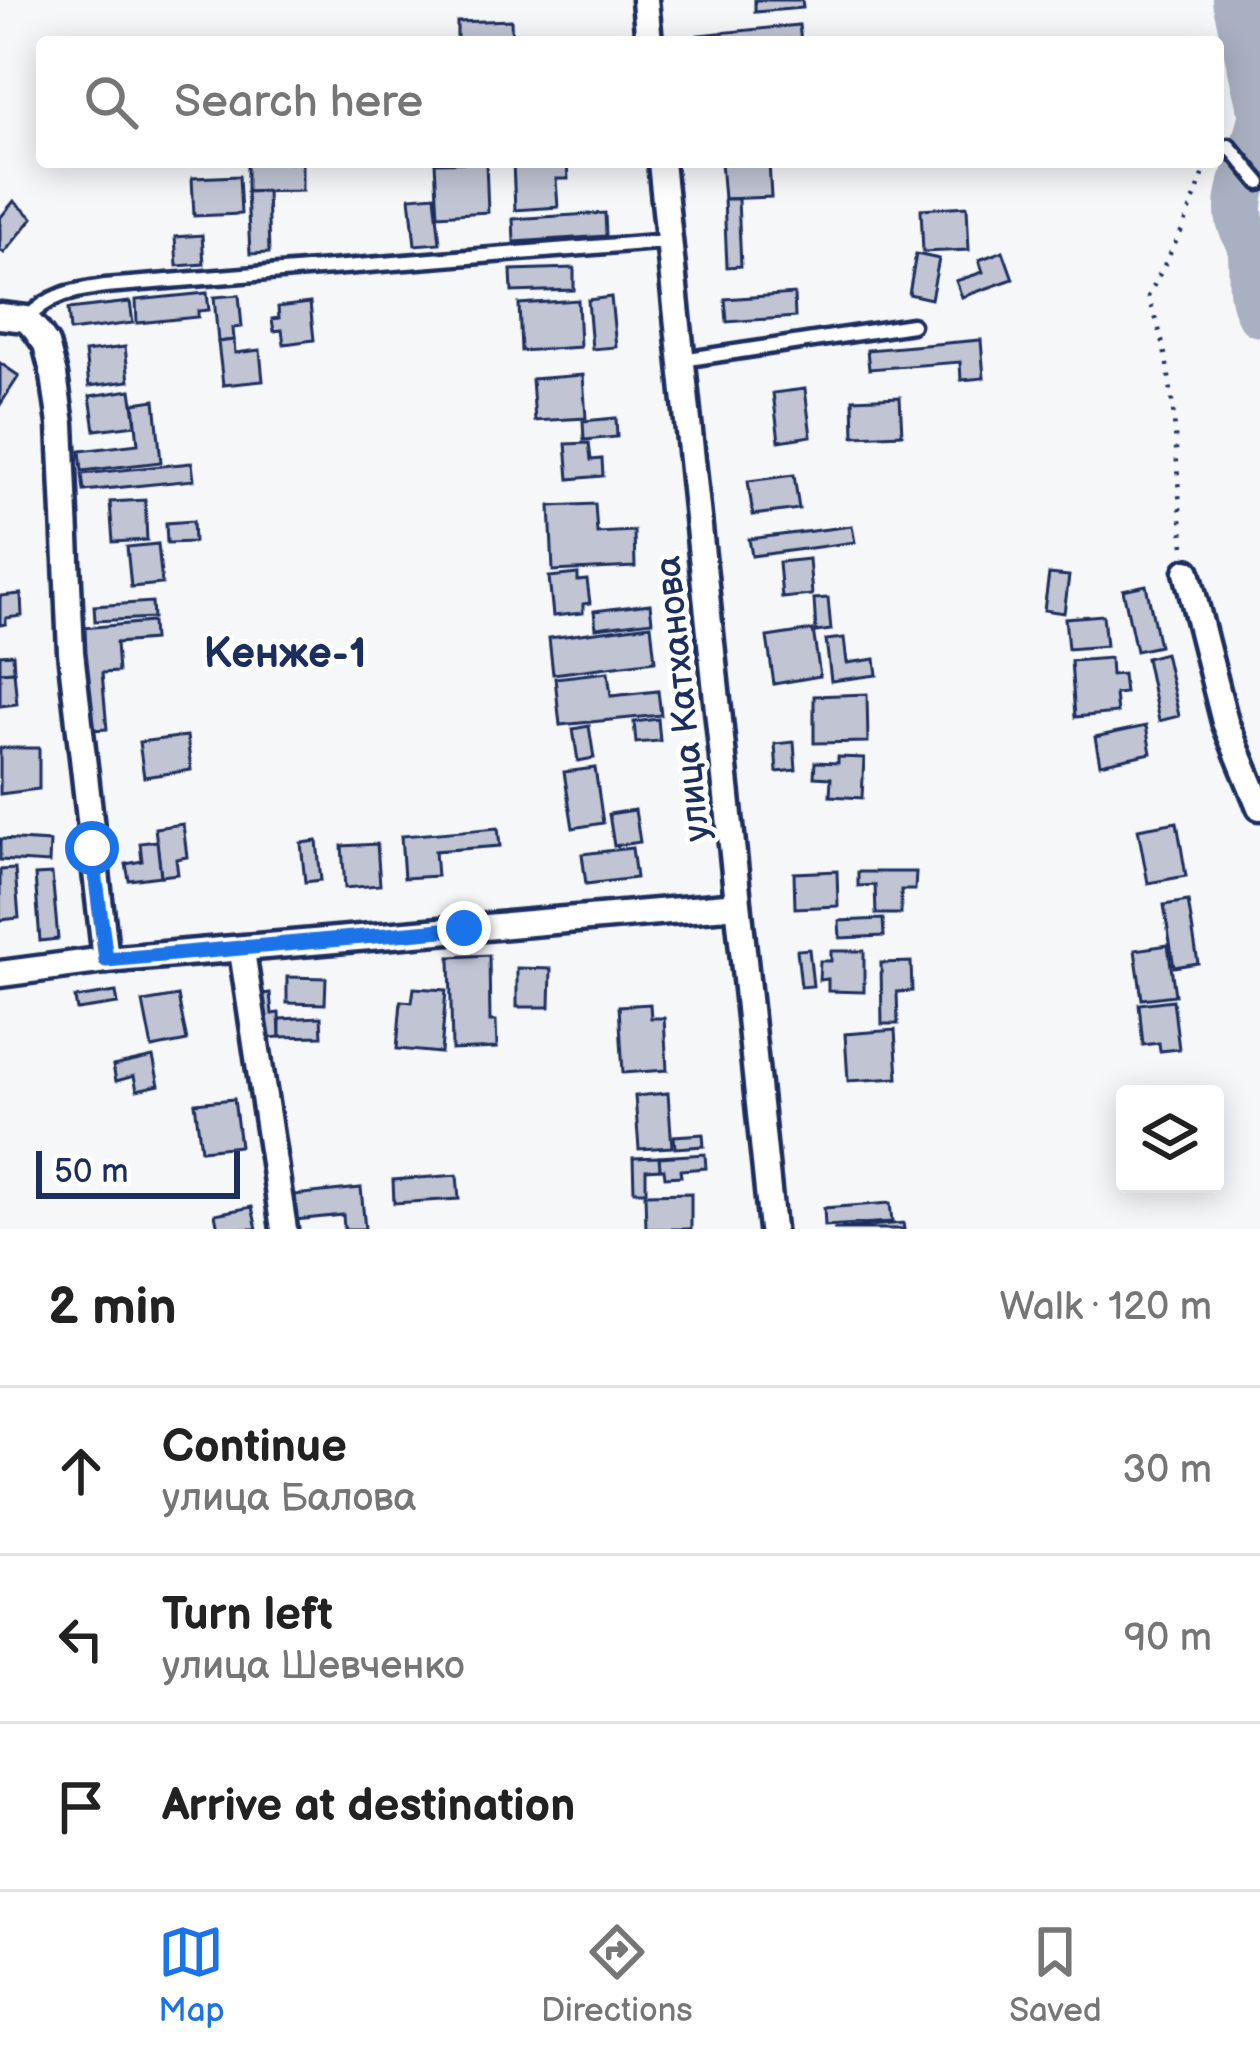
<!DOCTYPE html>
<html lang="en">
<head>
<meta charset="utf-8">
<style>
	body { margin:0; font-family:"Balsamiq Sans",sans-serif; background:#f6f6f6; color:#222 }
	.controls { position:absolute; right:36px; bottom:36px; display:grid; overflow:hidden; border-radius:12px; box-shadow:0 6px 30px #0003 }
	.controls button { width:108px; height:108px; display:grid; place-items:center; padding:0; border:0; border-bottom:3px solid #e0e0e0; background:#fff; color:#222; font:60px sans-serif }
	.scale { position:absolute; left:36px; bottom:30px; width:204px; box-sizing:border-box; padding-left:12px; border:6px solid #1b2f5e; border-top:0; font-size:33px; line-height:42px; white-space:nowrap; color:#1b2f5e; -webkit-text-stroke:9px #fff; paint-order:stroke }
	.stop { position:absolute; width:36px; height:36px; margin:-27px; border:9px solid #1a73e8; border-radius:50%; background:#fff }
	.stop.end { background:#1a73e8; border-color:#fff; box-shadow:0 3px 12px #0008 }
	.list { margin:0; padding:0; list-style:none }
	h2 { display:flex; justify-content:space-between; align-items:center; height:156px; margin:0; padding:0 48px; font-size:51px }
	h2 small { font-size:39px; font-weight:400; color:#767676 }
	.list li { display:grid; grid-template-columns:78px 1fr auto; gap:36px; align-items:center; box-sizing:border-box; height:168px; padding:0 48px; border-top:3px solid #e0e0e0 }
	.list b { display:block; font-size:45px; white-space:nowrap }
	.list p { margin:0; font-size:39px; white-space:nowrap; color:#767676 }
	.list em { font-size:39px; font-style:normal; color:#767676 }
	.icon { flex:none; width:66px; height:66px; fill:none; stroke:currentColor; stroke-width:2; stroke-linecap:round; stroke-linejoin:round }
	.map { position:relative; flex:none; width:1260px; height:1229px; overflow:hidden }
	.search { position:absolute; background:#fff; box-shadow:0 6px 30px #0003; left:36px; right:36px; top:36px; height:132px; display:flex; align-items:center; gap:30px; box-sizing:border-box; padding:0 42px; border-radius:12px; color:#767676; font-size:45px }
	.sheet { height:660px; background:#fff }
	nav { display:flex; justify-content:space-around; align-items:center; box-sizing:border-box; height:168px; border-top:3px solid #e0e0e0; background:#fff; font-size:33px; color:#767676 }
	nav a { display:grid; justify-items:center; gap:6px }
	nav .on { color:#1a73e8 }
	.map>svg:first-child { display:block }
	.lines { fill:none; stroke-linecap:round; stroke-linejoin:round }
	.river { stroke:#a9b0c1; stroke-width:48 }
	.building { fill:#c0c4d3; stroke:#1b2f5e; stroke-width:3 }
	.lane-casing { stroke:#1b2f5e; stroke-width:21 }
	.street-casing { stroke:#1b2f5e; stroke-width:33 }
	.path { stroke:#1b2f5e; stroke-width:4.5; stroke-dasharray:3 9; stroke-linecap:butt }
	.lane { stroke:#fff; stroke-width:12 }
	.street { stroke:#fff; stroke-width:24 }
	.route { stroke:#1a73e8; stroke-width:15 }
	.labels { text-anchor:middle; stroke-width:10; stroke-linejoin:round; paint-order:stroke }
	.street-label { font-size:36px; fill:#1b2f5e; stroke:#fff }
	.quarter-label { font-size:42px; font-weight:bold; fill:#1b2f5e; stroke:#fff }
</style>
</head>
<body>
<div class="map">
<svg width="1260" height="1229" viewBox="0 0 1260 1229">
	<rect width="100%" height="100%" fill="#f6f7f9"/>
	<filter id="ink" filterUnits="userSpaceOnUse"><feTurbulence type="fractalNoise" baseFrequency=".00833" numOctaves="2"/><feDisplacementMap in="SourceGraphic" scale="24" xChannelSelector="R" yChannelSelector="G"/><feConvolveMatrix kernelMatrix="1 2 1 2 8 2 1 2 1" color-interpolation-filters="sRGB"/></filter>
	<g filter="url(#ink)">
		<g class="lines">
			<g class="river">
				<path d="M1236,0L1260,104"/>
				<path d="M1260,125C1255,153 1234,194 1240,220C1242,229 1249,237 1251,247C1255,270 1248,291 1260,313"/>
			</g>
		</g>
		<g class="building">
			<path d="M755,0H802L803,8L755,12Z"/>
			<path d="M511,20L512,42H457V22Z"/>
			<path d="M799,25L801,42H699L698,35Z"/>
			<path d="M247,162H302V191L247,192Z"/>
			<path d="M486,162L488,212L438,215L435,163Z"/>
			<path d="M513,162H567L568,179H556L558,207L515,210Z"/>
			<path d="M721,162H769L771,197L724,199Z"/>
			<path d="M239,176L241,214L194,216L192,178Z"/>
			<path d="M267,191L269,253L250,254L247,192Z"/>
			<path d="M435,195L440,243L415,245L410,197Z"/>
			<path d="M724,199H738L741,266L727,267Z"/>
			<path d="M14,201L33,218L4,253L0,250V218Z"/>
			<path d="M967,206L969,250L923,252L921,209Z"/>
			<path d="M605,213L606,236L514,242L513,219Z"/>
			<path d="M202,235L204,264L177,266L175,237Z"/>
			<path d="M1003,251L1013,279L962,297L956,281L983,272L979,260Z"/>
			<path d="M916,254L939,259L931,299L909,294Z"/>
			<path d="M574,268V290L512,292L511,270Z"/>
			<path d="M207,293L209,310L198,311V317L137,323L136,300Z"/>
			<path d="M794,294L795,317L727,322L725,299Z"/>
			<path d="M239,295L242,327L233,328L234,340L218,342L214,297Z"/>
			<path d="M611,297L616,347L592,349L588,300Z"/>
			<path d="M578,300L580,347L521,351L519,304Z"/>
			<path d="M130,302L133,323L70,331L68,309Z"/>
			<path d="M310,303L314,340L284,344L282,330L274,331L272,319L279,318L278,307Z"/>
			<path d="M234,340L235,353L260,350L263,381L223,385L218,342Z"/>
			<path d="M981,340L984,378L961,380L960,362L869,369L867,350Z"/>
			<path d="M125,347L129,381L89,386L85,352Z"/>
			<path d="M0,363L19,376L0,405Z"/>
			<path d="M583,375L586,418L535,421L532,379Z"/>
			<path d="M805,389L811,436L779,441L773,393Z"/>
			<path d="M131,390L136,425L95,430L90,396Z"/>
			<path d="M900,397L902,434L854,436L853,399Z"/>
			<path d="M155,400L161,462L82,471L80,451L138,444L134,403Z"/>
			<path d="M616,418L617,437L584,440L583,421Z"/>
			<path d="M589,443L591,460L602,459L603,476L569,479L566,444Z"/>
			<path d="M192,463L194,480L84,491L82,474Z"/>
			<path d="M794,475L799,509L753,515L748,481Z"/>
			<path d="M145,500L147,540L113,542L110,502Z"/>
			<path d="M595,504L597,533L634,531L635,567L553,571L550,506Z"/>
			<path d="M193,521L194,542L167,543L166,523Z"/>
			<path d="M852,526L855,542L752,556L749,539Z"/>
			<path d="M158,544L162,584L131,587L127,547Z"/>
			<path d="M809,559L812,595L782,598L779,562Z"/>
			<path d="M578,574V581L587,580L590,603L583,604V613L553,616L549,577Z"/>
			<path d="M1049,574L1069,576L1064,613L1044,610Z"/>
			<path d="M1146,585L1159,646L1136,651L1123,590Z"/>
			<path d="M21,594L22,616L6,618V624L0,625V596Z"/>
			<path d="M828,598L831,630L816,632L814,599Z"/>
			<path d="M152,602L153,618L95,621L94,606Z"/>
			<path d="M650,604L652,621L596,628L594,611Z"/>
			<path d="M1103,615L1106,646L1068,649L1065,618Z"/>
			<path d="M152,622L153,640L116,643L118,672L102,673L107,729L91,730L82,628Z"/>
			<path d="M651,625L655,661L553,674L549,638Z"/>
			<path d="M813,630L820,676L774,684L767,637Z"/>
			<path d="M844,638L847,663L875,659L877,675L831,681L826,640Z"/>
			<path d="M1165,653L1179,716L1159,721L1146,658Z"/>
			<path d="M13,654L14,671L0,672V655Z"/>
			<path d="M1110,658L1111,675L1123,674L1125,693L1115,694L1117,713L1075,717L1071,661Z"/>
			<path d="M14,671L17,704L0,706V672Z"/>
			<path d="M608,672L611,696L658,691L661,715L560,725L555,678Z"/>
			<path d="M867,694L868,742L814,743V696Z"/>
			<path d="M658,719L660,741L636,743L634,722Z"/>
			<path d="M589,726L594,758L578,761L573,729Z"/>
			<path d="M1146,726L1151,753L1100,764L1095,737Z"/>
			<path d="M187,736L191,770L144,777L139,742Z"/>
			<path d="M794,742L796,770L777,772L775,744Z"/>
			<path d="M0,748H39V789L0,794Z"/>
			<path d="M838,757L864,758L862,798L830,796L831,778L814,777L815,762L838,763Z"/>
			<path d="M595,768L603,823L573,828L564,772Z"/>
			<path d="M635,810L640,842L614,846L609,814Z"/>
			<path d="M1177,822L1186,876L1148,883L1138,829Z"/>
			<path d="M183,824L187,857L176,859L178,874L161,876L155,828Z"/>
			<path d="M498,828L500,846L435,851L437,876L404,878L401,836Z"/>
			<path d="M0,839L50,842L49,863L0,860Z"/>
			<path d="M157,841L161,876L129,880L126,864L142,861L140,843Z"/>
			<path d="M317,841L321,880L305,882L301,843Z"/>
			<path d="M377,844L380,885L345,888L342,846Z"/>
			<path d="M632,848L636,878L586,884L582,854Z"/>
			<path d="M15,869L19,918L0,920V870Z"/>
			<path d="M837,871L838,906L795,908L794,873Z"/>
			<path d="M858,872H916L915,890H901V914H876L875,885L858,886Z"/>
			<path d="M52,874L58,939L40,941L35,875Z"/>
			<path d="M1188,901L1198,963L1174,967L1164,905Z"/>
			<path d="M883,919L884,936L840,938L839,921Z"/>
			<path d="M1168,945L1175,995L1142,999L1135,950Z"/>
			<path d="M809,949L813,986L801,987L797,950Z"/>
			<path d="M831,951H864V992L828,991V979L819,980L820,961H831Z"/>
			<path d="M489,955L490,1021H496L497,1048L452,1050L450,957Z"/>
			<path d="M911,962L912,991L897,992L898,1024H882L881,963Z"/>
			<path d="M517,968L551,969L550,1007H517Z"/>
			<path d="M287,977L326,978L325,1004L287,1003Z"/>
			<path d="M414,988L446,990L441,1053L397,1049L401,1001L412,1002Z"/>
			<path d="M116,992L118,1004L77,1010L75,998Z"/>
			<path d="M270,993L272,1014L279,1013L280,1037L258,1039L254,995Z"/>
			<path d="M178,996L187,1041L152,1048L143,1002Z"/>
			<path d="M1173,1000L1179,1049L1160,1051L1159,1043L1143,1045L1139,1004Z"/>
			<path d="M650,1004L651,1018H664L667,1070L623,1073L619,1006Z"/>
			<path d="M321,1017L322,1036L280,1037V1019Z"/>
			<path d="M895,1030L898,1078L848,1081L845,1034Z"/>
			<path d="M153,1057L159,1085L137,1090L134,1076L116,1081L113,1066Z"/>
			<path d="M668,1093L672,1147L639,1149L635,1096Z"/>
			<path d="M234,1099L240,1146L201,1150L195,1103Z"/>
			<path d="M703,1134L704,1146L675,1148L674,1136Z"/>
			<path d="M705,1154L706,1168L680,1170L681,1176L665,1177L664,1169H660L659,1157Z"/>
			<path d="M659,1157L660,1169L646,1170V1191H634L633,1158Z"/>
			<path d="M457,1175L459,1199L394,1203L393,1180Z"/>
			<path d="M361,1188L365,1229H344L343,1215L295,1220L293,1195Z"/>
			<path d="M691,1193V1229H646L645,1194Z"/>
			<path d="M890,1203L892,1222L825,1226L824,1208Z"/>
			<path d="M252,1207L257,1229H218L215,1214Z"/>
			<path d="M903,1223L904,1229H833Z"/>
		</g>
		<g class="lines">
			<defs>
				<g id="lane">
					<path d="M1229,146L1260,183"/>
					<path d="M26,319C51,294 71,291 105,286L669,241"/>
					<path d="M682,360L912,325"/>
				</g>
				<g id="street">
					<path d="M645,0L649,42"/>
					<path d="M661,162L772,1229"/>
					<path d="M0,316L26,319L36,330L46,344L54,375L61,424L71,652L106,960"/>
					<path d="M1187,572L1225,722L1260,807"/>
					<path d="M242,951L284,1229"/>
					<path d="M0,974L106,960L738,905"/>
				</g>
			</defs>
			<use href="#lane" class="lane-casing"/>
			<use href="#street" class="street-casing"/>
			<path class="path" d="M1184,546C1173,463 1180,375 1148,297L1184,226L1208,162"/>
			<use href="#lane" class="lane"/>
			<use href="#street" class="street"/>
		</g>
	</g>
	<g class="lines" filter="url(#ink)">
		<path class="route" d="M92,848L106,960L464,928"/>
	</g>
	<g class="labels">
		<g class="street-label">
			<text transform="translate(681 699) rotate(-96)" y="13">улица Катханова</text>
		</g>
		<g class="quarter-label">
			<text x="285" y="667">Кенже-1</text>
		</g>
	</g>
</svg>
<div class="controls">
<button><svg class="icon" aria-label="layers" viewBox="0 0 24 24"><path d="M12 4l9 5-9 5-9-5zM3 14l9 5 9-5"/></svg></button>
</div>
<div class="scale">50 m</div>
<div class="stop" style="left:92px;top:848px"></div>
<div class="stop end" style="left:464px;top:928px"></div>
<div class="search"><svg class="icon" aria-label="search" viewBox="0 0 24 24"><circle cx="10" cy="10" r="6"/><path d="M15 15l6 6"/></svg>Search here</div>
</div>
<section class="sheet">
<h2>2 min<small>Walk · 120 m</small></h2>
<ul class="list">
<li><svg class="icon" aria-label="ahead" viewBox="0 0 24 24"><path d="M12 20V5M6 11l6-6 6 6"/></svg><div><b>Continue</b><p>улица Балова</p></div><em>30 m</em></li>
<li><svg class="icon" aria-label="left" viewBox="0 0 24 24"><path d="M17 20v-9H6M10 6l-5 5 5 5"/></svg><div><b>Turn left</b><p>улица Шевченко</p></div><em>90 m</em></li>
<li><svg class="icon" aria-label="arrive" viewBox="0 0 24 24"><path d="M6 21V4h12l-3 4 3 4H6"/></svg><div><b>Arrive at destination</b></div></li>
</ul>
</section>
<nav>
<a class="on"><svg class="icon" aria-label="map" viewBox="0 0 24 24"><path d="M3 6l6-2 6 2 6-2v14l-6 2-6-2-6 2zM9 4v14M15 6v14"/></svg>Map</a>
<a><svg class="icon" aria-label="directions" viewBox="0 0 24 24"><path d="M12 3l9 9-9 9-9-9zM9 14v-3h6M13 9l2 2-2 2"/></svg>Directions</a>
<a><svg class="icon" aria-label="saved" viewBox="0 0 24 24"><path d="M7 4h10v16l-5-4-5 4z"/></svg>Saved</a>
</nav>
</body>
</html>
